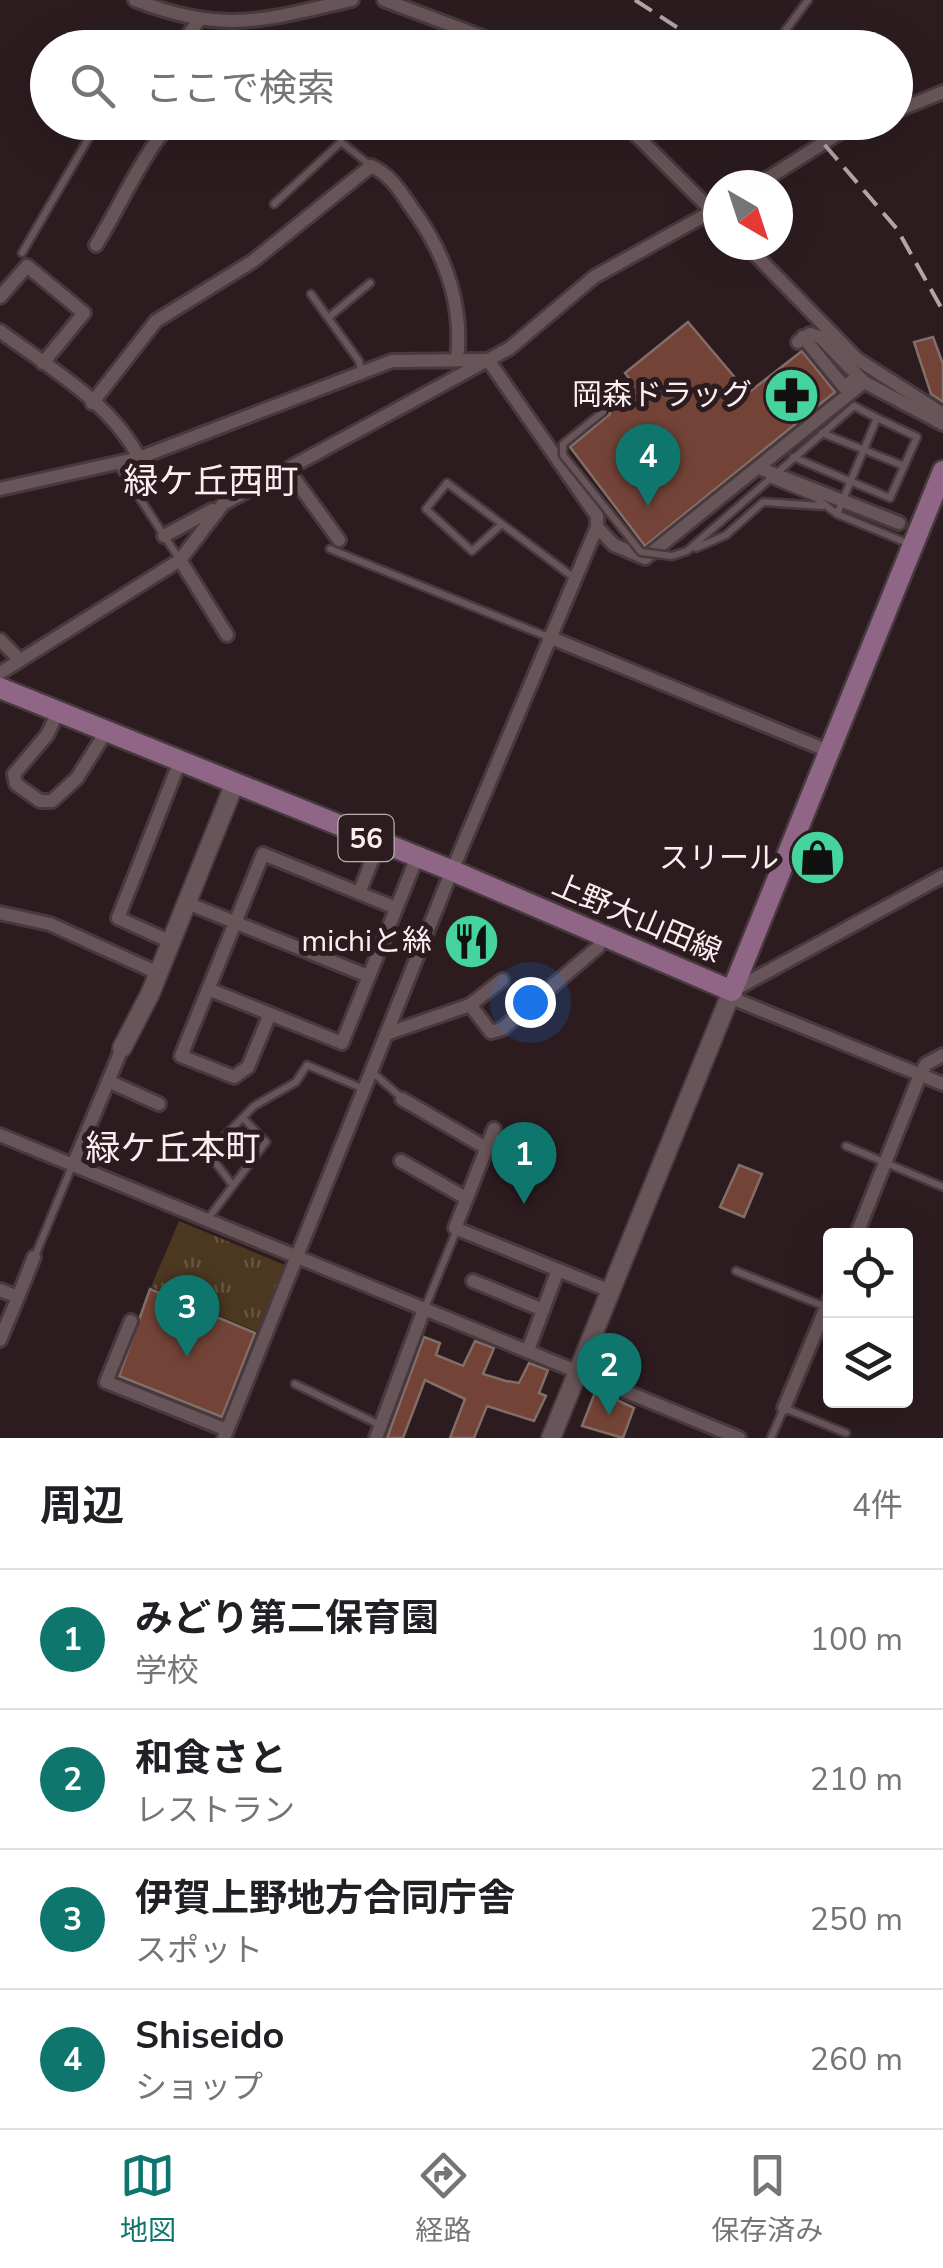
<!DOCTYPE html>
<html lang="ja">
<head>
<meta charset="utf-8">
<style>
	body { margin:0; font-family:"Nunito Sans","Noto Sans JP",sans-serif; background:#f2f2f2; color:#202124 }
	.controls { position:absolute; right:30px; bottom:30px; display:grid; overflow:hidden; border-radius:10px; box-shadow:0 10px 40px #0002 }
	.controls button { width:90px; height:90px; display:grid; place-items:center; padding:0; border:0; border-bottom:2px solid #e0e0e0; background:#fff; color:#202124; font:50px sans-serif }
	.compass { position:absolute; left:703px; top:170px; width:90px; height:90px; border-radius:50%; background:#fff; box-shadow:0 10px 40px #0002; rotate:141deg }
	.you { position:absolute; left:530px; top:1002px; width:35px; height:35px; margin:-25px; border:8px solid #fff; border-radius:50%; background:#1a73e8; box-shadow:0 0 0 15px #1a73e833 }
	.badge { display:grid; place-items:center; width:65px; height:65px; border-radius:50%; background:#0f766e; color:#fff; font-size:32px; font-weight:700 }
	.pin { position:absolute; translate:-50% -82px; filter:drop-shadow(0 2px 5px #0008) }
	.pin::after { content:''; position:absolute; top:52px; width:35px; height:30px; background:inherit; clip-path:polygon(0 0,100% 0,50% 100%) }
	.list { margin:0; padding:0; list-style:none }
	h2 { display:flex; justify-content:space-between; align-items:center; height:130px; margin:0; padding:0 40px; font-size:42px }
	h2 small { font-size:32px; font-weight:400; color:#757577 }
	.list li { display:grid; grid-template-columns:65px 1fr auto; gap:30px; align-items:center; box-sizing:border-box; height:140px; padding:0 40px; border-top:2px solid #e0e0e0 }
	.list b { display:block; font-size:38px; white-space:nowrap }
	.list p { margin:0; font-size:32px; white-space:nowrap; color:#757577 }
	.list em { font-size:32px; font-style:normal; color:#757577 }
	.icon { flex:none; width:55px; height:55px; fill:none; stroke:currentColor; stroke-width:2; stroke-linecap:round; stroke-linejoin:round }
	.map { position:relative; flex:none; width:943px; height:1438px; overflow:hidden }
	.search { position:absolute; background:#fff; box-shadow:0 10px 40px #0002; left:30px; right:30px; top:30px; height:110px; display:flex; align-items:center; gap:25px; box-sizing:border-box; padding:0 35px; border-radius:55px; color:#757577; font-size:38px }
	.sheet { height:690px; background:#fff }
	nav { display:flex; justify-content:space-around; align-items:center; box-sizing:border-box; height:140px; border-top:2px solid #e0e0e0; background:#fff; font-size:28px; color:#757577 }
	nav a { display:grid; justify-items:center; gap:5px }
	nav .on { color:#0f766e }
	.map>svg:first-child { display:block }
	.park { fill:url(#park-tufts) }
	.building { fill:#734337; stroke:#826e69; stroke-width:2.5 }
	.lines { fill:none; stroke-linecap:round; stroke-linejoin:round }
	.lane-casing { stroke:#47393d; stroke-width:11 }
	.street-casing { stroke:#47393d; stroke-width:18 }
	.secondary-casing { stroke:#47393d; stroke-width:22 }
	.primary-casing { stroke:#47393d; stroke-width:25 }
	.lane { stroke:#685559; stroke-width:6 }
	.street { stroke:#685559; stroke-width:12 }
	.secondary { stroke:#685559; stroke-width:18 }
	.primary { stroke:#906686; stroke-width:20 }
	.rail { stroke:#b2a5a8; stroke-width:4; stroke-dasharray:20 10; stroke-linecap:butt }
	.lane-bridge-casing { stroke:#47393d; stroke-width:11; stroke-linecap:butt }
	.lane-bridge { stroke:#685559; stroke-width:6 }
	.labels { text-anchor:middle; stroke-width:10; stroke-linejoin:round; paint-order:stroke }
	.shield { fill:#2c1c20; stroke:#bcafb2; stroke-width:2.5 }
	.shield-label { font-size:28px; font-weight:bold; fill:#faeef1 }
	.poi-label { font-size:30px; fill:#faeef1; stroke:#2c1c20; text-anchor:end }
	.street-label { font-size:30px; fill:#faeef1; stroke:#2c1c20 }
	.quarter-label { font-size:35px; fill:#faeef1; stroke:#2c1c20 }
</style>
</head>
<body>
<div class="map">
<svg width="943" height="1438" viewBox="0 0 943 1438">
	<defs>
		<pattern id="park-tufts" width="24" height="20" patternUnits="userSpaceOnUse" patternTransform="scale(2.5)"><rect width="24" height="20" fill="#4c3720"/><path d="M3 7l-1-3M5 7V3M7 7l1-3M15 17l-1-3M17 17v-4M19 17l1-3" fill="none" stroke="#675441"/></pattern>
	</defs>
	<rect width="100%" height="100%" fill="#2c1c20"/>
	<path class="park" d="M179,1221L287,1266L258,1332L151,1287Z"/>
	<g class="building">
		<path d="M688,322L748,393L802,351L835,392L645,546L570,447L610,414L609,406L601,405L631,381L625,373Z"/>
		<path d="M933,337L943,364V402L931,394L914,342Z"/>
		<path d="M739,1165L762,1174L744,1217L720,1207Z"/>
		<path d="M150,1289L255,1333L222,1417L119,1376Z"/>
		<path d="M424,1337L440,1343L436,1355L463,1366L475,1341L494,1348L483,1374L506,1381L519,1383L529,1363L548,1370L539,1393L546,1396L534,1421L487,1406L474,1438H450L465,1399L425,1380L403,1438H387Z"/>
		<path d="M596,1390L634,1408L623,1438L582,1426Z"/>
	</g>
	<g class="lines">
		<defs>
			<g id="lane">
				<path d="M774,46L808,0"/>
				<path d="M274,204L341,142L370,165"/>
				<path d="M22,253L98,122"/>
				<path d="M311,294L359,361L361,371"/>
				<path d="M329,317L370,283"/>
				<path d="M822,433L904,466"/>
				<path d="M793,457L890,498L917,437L877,418"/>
				<path d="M118,465L180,560"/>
				<path d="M769,479L816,498L837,514L907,543"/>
				<path d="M502,524L472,551L426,509L447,483L573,577"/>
				<path d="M696,548L726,535L763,502L822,506"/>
				<path d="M330,549L548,637"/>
				<path d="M687,551L854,406L877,418L837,514"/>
				<path d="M372,1072L402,1098"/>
				<path d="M846,1146L943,1187"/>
				<path d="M231,1183L208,1153L254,1106L296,1082L307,1065L364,1089"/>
				<path d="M207,1220L266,1142L243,1118"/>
				<path d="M35,1256L72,1166"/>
				<path d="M736,1271L826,1307"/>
				<path d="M425,1308L457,1229"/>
				<path d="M295,1384L380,1425"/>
				<path d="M771,1438L784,1408L846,1433"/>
			</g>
			<g id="street">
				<path d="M135,0C225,35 263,20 352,0"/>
				<path d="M384,0L512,48"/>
				<path d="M185,48L183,42L199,20"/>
				<path d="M896,111L943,92"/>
				<path d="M623,122L717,216"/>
				<path d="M757,185L844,130L864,122"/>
				<path d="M96,245C122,203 140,159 171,122"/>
				<path d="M746,245L857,359L943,414"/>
				<path d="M0,297L27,266L84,313L43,363"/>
				<path d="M0,331C47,366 113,404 139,458"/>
				<path d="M803,337L844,387L855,379"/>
				<path d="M798,342L810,334L820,337L864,382"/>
				<path d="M92,403L156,321L253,261L371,166C394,176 404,198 418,217C447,259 463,308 457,359"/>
				<path d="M759,468L899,523"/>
				<path d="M288,470L339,540"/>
				<path d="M0,489L139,458L392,361L486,360"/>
				<path d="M597,527L614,545L645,558L864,382L943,424"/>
				<path d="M164,536L212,510"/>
				<path d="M180,560L227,635"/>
				<path d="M549,637L831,752"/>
				<path d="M0,640L20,660"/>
				<path d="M0,673L180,560L223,504L510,348L594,277L718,208"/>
				<path d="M58,712L47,735L14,774L16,784L40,801H52L77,778L106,732"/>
				<path d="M943,876L732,991L739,1001L943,1084"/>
				<path d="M359,893L379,843"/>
				<path d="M187,903L368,976"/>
				<path d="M0,913L50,924L158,973"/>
				<path d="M171,942L118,918L180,761"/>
				<path d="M208,989L342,1043L417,857"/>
				<path d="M470,1005L491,1032L502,1029L598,947L602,936"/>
				<path d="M270,1014L248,1067L234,1077L181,1056L263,854L396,908"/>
				<path d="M386,1034L470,1005L502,980"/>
				<path d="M108,1081L159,1104"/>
				<path d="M402,1099L486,1148"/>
				<path d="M494,1129L455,1228L610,1291"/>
				<path d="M0,1135L739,1438"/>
				<path d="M401,1161L464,1197"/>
				<path d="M73,1165L122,1048"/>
				<path d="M856,1236L920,1075L926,1064L943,1055"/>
				<path d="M473,1281L543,1310"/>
				<path d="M0,1290L18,1297L0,1340"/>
				<path d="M18,1297L34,1257"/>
				<path d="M131,1321L106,1382L227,1430"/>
				<path d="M528,1350L558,1270"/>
				<path d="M784,1408L830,1298"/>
				<path d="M224,1438L446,885L597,527V516L488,360"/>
				<path d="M376,1438L424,1309"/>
			</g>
			<g id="secondary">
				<path d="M122,1048L150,994L234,785"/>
				<path d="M551,1438L732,991"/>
			</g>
			<path id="primary" d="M0,688L453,871L732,991L943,471"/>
		</defs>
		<use href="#lane" class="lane-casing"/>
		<use href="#street" class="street-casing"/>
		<use href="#secondary" class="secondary-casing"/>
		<use href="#primary" class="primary-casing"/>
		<use href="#lane" class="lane"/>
		<use href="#street" class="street"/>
		<use href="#secondary" class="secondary"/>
		<use href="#primary" class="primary"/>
		<g class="rail">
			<path d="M635,0L709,48"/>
			<path d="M805,122L897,229L943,311"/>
		</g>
		<defs>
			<path id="lane-bridge" d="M604,411L563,444V455L641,552L672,556L687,551"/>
		</defs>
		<use href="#lane-bridge" class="lane-bridge-casing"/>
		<use href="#lane-bridge" class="lane-bridge"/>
	</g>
	<defs>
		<symbol id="pharmacy-disc" viewBox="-11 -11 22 22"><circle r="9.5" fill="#46d49e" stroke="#2c1c20"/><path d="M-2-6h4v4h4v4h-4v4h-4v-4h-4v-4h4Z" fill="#111"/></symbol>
		<symbol id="shop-disc" viewBox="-11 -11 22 22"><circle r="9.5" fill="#46d49e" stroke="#2c1c20"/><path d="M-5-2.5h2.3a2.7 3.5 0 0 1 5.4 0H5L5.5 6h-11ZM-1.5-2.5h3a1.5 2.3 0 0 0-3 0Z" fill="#111"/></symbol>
		<symbol id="restaurant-disc" viewBox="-11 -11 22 22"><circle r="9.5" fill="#46d49e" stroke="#2c1c20"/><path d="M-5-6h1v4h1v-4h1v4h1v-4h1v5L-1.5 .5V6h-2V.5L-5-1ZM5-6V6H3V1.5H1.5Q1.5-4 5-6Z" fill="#111"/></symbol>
	</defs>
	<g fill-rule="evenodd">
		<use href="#pharmacy-disc" x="760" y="364" width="63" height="63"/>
		<use href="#shop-disc" x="786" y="826" width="63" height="63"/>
		<use href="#restaurant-disc" x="440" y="910" width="63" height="63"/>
	</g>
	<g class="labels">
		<rect class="shield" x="338.5" y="815" width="55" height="46" rx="8"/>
		<g class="shield-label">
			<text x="366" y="848">56</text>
		</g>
		<g class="poi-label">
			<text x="752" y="405">岡森ドラッグ</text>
			<text x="779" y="868">スリール</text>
			<text x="432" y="951">michiと絲</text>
		</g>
		<g class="street-label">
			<text transform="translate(637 918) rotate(23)" y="10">上野大山田線</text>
		</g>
		<g class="quarter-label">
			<text x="211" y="493">緑ケ丘西町</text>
			<text x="173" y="1160">緑ケ丘本町</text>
		</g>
	</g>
</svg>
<div class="controls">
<button><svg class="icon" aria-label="locate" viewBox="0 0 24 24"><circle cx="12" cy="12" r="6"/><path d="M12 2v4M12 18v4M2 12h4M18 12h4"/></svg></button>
<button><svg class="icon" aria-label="layers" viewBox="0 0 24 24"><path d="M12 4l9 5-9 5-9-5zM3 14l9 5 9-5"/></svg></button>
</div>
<svg class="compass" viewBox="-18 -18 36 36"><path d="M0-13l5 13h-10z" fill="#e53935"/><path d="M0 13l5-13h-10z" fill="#757577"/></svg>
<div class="you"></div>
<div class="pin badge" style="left:524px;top:1204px">1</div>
<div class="pin badge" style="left:609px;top:1415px">2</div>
<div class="pin badge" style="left:187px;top:1357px">3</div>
<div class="pin badge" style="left:648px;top:506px">4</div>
<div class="search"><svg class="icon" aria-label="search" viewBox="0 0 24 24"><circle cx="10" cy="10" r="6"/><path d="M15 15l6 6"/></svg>ここで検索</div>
</div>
<section class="sheet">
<h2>周辺<small>4件</small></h2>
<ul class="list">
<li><span class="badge">1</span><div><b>みどり第二保育園</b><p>学校</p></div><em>100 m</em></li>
<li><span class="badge">2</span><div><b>和食さと</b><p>レストラン</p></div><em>210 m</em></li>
<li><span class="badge">3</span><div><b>伊賀上野地方合同庁舎</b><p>スポット</p></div><em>250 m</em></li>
<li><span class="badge">4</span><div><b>Shiseido</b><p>ショップ</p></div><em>260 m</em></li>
</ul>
</section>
<nav>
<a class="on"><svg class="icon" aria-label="map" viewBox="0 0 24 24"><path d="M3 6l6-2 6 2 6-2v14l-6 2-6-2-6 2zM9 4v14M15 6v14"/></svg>地図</a>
<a><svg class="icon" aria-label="directions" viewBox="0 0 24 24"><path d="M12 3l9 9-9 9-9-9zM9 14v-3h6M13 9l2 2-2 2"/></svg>経路</a>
<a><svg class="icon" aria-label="saved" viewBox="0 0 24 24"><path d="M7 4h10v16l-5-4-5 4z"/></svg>保存済み</a>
</nav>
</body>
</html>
